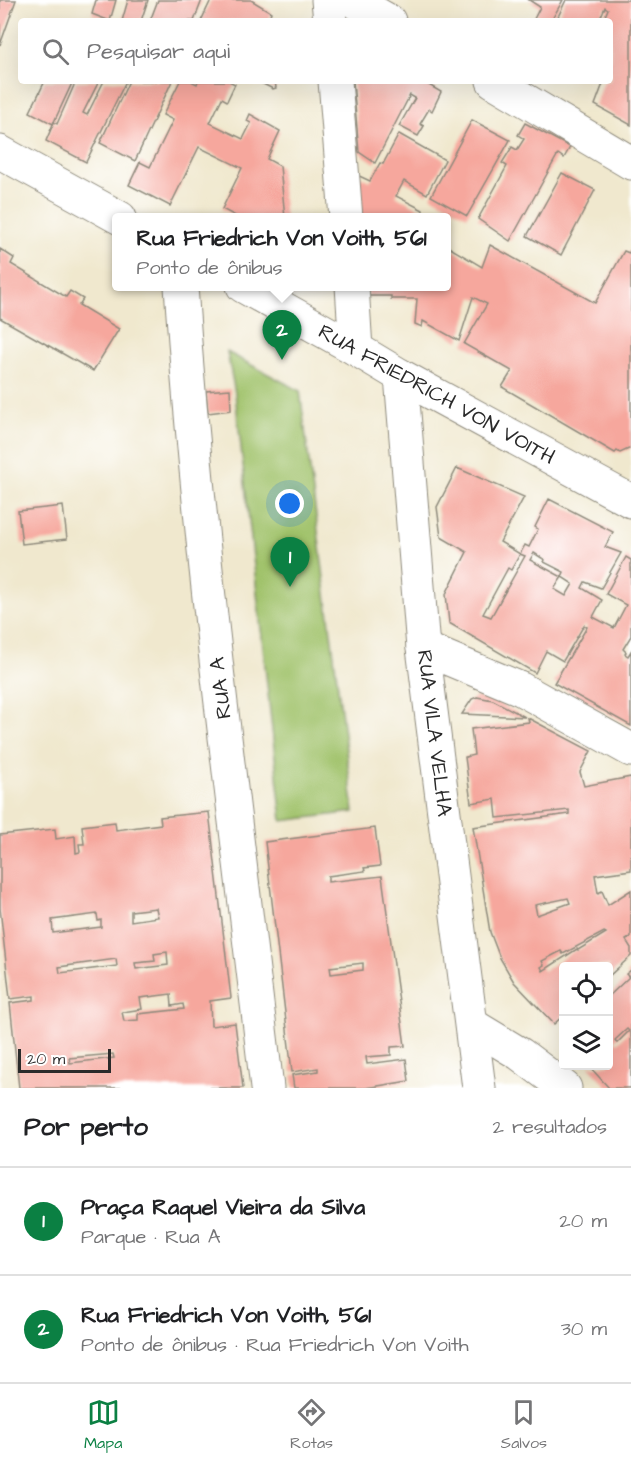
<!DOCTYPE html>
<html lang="pt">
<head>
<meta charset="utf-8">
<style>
	body { margin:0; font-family:"Architects Daughter",sans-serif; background:#f6f6f6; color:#202124 }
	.controls { position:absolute; right:18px; bottom:18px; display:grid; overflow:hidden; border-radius:6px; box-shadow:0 6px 24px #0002 }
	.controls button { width:54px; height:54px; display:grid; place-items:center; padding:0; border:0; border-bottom:2px solid #e0e0e0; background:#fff; color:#202124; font:30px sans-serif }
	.scale { position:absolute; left:18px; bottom:15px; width:93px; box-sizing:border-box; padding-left:6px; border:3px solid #2b2b2b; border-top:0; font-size:16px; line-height:21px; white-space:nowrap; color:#2b2b2b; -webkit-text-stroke:4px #fff; paint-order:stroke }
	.you { position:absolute; left:290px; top:504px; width:21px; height:21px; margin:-15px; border:4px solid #fff; border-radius:50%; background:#1a73e8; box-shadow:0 0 0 9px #1a73e833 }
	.badge { display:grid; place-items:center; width:39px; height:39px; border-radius:50%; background:#0b8043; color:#fff; font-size:20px; font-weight:700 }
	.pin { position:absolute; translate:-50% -50px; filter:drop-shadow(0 2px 3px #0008) }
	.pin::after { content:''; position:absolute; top:32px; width:21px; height:18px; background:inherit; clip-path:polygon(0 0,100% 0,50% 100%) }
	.popup { position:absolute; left:112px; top:213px; width:339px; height:78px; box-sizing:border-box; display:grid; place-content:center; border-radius:6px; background:#fff; filter:drop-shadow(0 2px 4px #0005); font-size:20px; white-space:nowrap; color:#757577 }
	.popup b { font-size:22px; color:#202124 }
	.popup::after { content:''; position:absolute; left:50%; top:100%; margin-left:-12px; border:12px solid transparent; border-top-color:#fff }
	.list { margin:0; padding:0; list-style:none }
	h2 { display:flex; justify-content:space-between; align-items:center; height:78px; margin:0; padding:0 24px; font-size:26px }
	h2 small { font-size:20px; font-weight:400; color:#757577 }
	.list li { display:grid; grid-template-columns:39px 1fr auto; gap:18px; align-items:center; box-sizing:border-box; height:108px; padding:0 24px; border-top:2px solid #e0e0e0 }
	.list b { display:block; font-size:22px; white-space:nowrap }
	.list p { margin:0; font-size:20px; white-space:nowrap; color:#757577 }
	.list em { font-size:20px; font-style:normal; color:#757577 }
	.icon { flex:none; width:33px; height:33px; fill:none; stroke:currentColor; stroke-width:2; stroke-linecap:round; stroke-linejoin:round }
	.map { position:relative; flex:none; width:631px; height:1088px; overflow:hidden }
	.search { position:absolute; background:#fff; box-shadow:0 6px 24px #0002; left:18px; right:18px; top:18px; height:66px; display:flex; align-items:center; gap:15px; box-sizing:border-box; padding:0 21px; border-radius:6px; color:#757577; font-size:22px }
	.sheet { height:294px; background:#fff }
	nav { display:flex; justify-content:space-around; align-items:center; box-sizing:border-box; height:84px; border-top:2px solid #e0e0e0; background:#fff; font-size:16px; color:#757577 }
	nav a { display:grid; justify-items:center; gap:3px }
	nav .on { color:#0b8043 }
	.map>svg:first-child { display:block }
	.green { fill:#a0c26b; stroke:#66764b; stroke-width:1.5 }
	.building { fill:#f6a79d; fill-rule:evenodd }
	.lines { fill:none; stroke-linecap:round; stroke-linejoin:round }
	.street-casing { stroke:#8e8a7c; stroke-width:35 }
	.street { stroke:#fff; stroke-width:33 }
	.labels { text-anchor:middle; stroke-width:4.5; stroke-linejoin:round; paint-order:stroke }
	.street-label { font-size:21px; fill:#2b2b2b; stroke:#fff }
</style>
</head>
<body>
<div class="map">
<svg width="631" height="1088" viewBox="0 0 631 1088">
	<rect width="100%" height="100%" fill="#fff"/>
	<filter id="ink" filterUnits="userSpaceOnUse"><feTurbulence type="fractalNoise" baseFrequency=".0167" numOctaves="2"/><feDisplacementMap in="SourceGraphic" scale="12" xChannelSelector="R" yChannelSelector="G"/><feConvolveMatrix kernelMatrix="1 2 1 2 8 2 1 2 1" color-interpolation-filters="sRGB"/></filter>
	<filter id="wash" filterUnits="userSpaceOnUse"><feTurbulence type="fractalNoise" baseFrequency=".008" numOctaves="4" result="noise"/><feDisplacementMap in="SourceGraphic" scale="24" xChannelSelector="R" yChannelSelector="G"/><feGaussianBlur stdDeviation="1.35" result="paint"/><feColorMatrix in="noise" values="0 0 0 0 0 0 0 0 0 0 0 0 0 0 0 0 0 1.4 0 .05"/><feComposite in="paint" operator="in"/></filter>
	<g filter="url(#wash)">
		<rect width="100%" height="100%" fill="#f0e8ce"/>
		<path class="green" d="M227,352L300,391L354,812L282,821L235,393Z"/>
		<g id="blocks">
			<g class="building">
				<path d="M0,0H16L0,45Z"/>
				<path d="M96,0H116L110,21L92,14Z"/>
				<path d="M128,0H148L141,21H122Z"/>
				<path d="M158,0H202L194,21H150Z"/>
				<path d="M211,0H251L271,12L268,21H201Z"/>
				<path d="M529,0H563L551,21H533L540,7Z"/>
				<path d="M566,0H631V125L595,105L604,81H610V21H603L608,9L605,7L599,21H556Z"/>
				<path d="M45,81H73L53,124L30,112Z"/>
				<path d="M76,81H99L83,113L87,115L104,81H126L86,162L46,141L54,122L57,124Z"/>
				<path d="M129,81H172L135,161L100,143Z"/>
				<path d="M180,81H191L197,84L198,81H229L235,84L227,101L222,98L210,123L243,139L251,123L247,121L250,114L280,131L267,159L280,166L285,218H239L222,209L242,168L199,147L170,206L129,185L140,162L150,167L173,120L163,115Z"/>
				<path d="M257,81H275L276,88L273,89Z"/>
				<path d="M353,81H422L441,92L432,111L429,109L420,124L424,126L418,136L399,126L415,98L410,95L375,163L359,152Z"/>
				<path d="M472,120L510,140L467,216L431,196Z"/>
				<path d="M525,123L570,147L564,158L558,154L510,241L478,219L507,166L502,163L512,147L517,150L524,139L518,135Z"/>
				<path d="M399,134L445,160L427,194L404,181L396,196L423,210L422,218H360L355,174L370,181L380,163L383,164Z"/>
				<path d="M562,173L595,190L561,255L527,236Z"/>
				<path d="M490,245L595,303L624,251L629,253L631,249V448L620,453L617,451L615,453L502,387L512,371L464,344L487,304L473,297L459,341L423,321L422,327L415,324L417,299H391V296H368L367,286H447V246L482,267Z"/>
				<path d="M0,249L14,258L11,264L66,297L70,291L83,299L79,305L119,329L93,371L0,318Z"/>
				<path d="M230,389L231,410L208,413L206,391Z"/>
				<path d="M457,468L524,497L500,542L520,554L511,570L508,568L483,614L491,617L525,556L520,554L525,545L529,547L538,529L535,527L549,499L613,532L605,547L621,553L601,588L585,582L582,588L602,600L593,617L614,628L626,605L606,594L626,557L631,560V636L623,649L626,652L625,654L628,656L631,651V726L554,683L587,627L584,625L563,661L546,651L535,673L449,623L446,594L467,552L441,537L437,507ZM534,553L545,560L544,562L564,572L562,577L573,584L566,596L554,589L562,577L530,560Z"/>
				<path d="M63,506L67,539L22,544L18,511Z"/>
				<path d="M477,697L493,700L525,717L462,714L472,699Z"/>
				<path d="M528,718L591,751L580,772L584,786L631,777V870L595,875L598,893L602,891L608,905L631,890V937L626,940L631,948V956L609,976V966H564V1015L554,1024L514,982L500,958L490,932L473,827L569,814V810L497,818L495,799L471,803L465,757L474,755L471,729L529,722ZM568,898L570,903L537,915L535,905ZM604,932L606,933L578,950L577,949L543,971L541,967L544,965L542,961L561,951L563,954Z"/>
				<path d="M209,812L231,998L210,1001L211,1026L235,1023L243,1088H19L10,1003L34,1000V996L10,999L0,908V835L55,829L56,839L75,836L76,853L80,852L79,844H84L82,826L115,822L116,830L161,824L160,817ZM156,908L158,917L131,921V911ZM97,914L98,921L101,920V927L53,933L52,920ZM167,952L168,965L136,969L135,963L155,961L154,954ZM116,959L117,966L60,973L59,967ZM171,994L172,1006L183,1004L184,1009L138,1014V1020L124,1021L122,1012L142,1009L140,998ZM113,1054L114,1058L70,1063L69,1058Z"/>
				<path d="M375,828L380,866L364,868L365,871L328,876V882L382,876L405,1046L391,1047V1055L366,1057L367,1064L406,1059L409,1081L365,1088H294L292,1075L318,1071V1068L292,1072L265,842ZM363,963V970L331,974L330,967Z"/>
				<path d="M631,970V1088H609L589,1066L609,1065V1051L611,1048L609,1046V996L629,977L626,974ZM627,1029L629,1031L617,1043L615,1040Z"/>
			</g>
		</g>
	</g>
	<g filter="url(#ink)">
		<use href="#blocks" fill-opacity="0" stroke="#8e8a7c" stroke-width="1.5"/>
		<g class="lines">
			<defs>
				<g id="street">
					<path d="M328,0L330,21"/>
					<path d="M352,0L389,21"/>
					<path d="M335,81L346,218"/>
					<path d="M493,81L631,163"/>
					<path d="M0,152L120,218"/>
					<path d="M181,286C199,555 236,821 267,1088"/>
					<path d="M243,286L356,349L401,376L631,501"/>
					<path d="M352,286L356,349"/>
					<path d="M401,376L423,648L479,1088"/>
					<path d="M423,648L521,689L631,750"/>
					<path d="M472,1025L520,1054L565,1088"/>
				</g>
			</defs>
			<use href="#street" class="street-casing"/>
			<use href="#street" class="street"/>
		</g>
	</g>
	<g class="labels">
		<g class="street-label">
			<text transform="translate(437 394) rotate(29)" y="7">RUA FRIEDRICH VON VOITH</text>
			<text transform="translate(220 688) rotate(-97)" y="7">RUA A</text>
			<text transform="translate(435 733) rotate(83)" y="7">RUA VILA VELHA</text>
		</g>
	</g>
</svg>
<div class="controls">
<button><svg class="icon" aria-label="locate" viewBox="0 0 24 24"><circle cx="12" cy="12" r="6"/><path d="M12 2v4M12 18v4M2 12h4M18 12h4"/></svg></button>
<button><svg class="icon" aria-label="layers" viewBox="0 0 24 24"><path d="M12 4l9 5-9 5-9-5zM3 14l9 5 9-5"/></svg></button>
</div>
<div class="scale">20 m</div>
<div class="you"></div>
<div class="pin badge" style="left:290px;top:587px">1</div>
<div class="pin badge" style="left:282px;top:360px">2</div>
<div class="popup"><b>Rua Friedrich Von Voith, 561</b>Ponto de ônibus</div>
<div class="search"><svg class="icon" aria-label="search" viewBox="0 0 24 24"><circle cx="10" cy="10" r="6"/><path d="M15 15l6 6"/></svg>Pesquisar aqui</div>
</div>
<section class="sheet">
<h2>Por perto<small>2 resultados</small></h2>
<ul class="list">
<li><span class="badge">1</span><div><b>Praça Raquel Vieira da Silva</b><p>Parque · Rua A</p></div><em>20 m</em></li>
<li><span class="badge">2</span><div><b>Rua Friedrich Von Voith, 561</b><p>Ponto de ônibus · Rua Friedrich Von Voith</p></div><em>30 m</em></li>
</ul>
</section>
<nav>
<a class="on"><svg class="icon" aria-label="map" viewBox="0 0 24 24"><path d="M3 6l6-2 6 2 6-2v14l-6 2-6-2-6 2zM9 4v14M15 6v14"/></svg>Mapa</a>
<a><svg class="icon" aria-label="directions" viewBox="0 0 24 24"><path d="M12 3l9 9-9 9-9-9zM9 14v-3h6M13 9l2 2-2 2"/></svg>Rotas</a>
<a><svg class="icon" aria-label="saved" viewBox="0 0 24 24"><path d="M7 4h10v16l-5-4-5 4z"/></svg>Salvos</a>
</nav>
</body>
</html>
